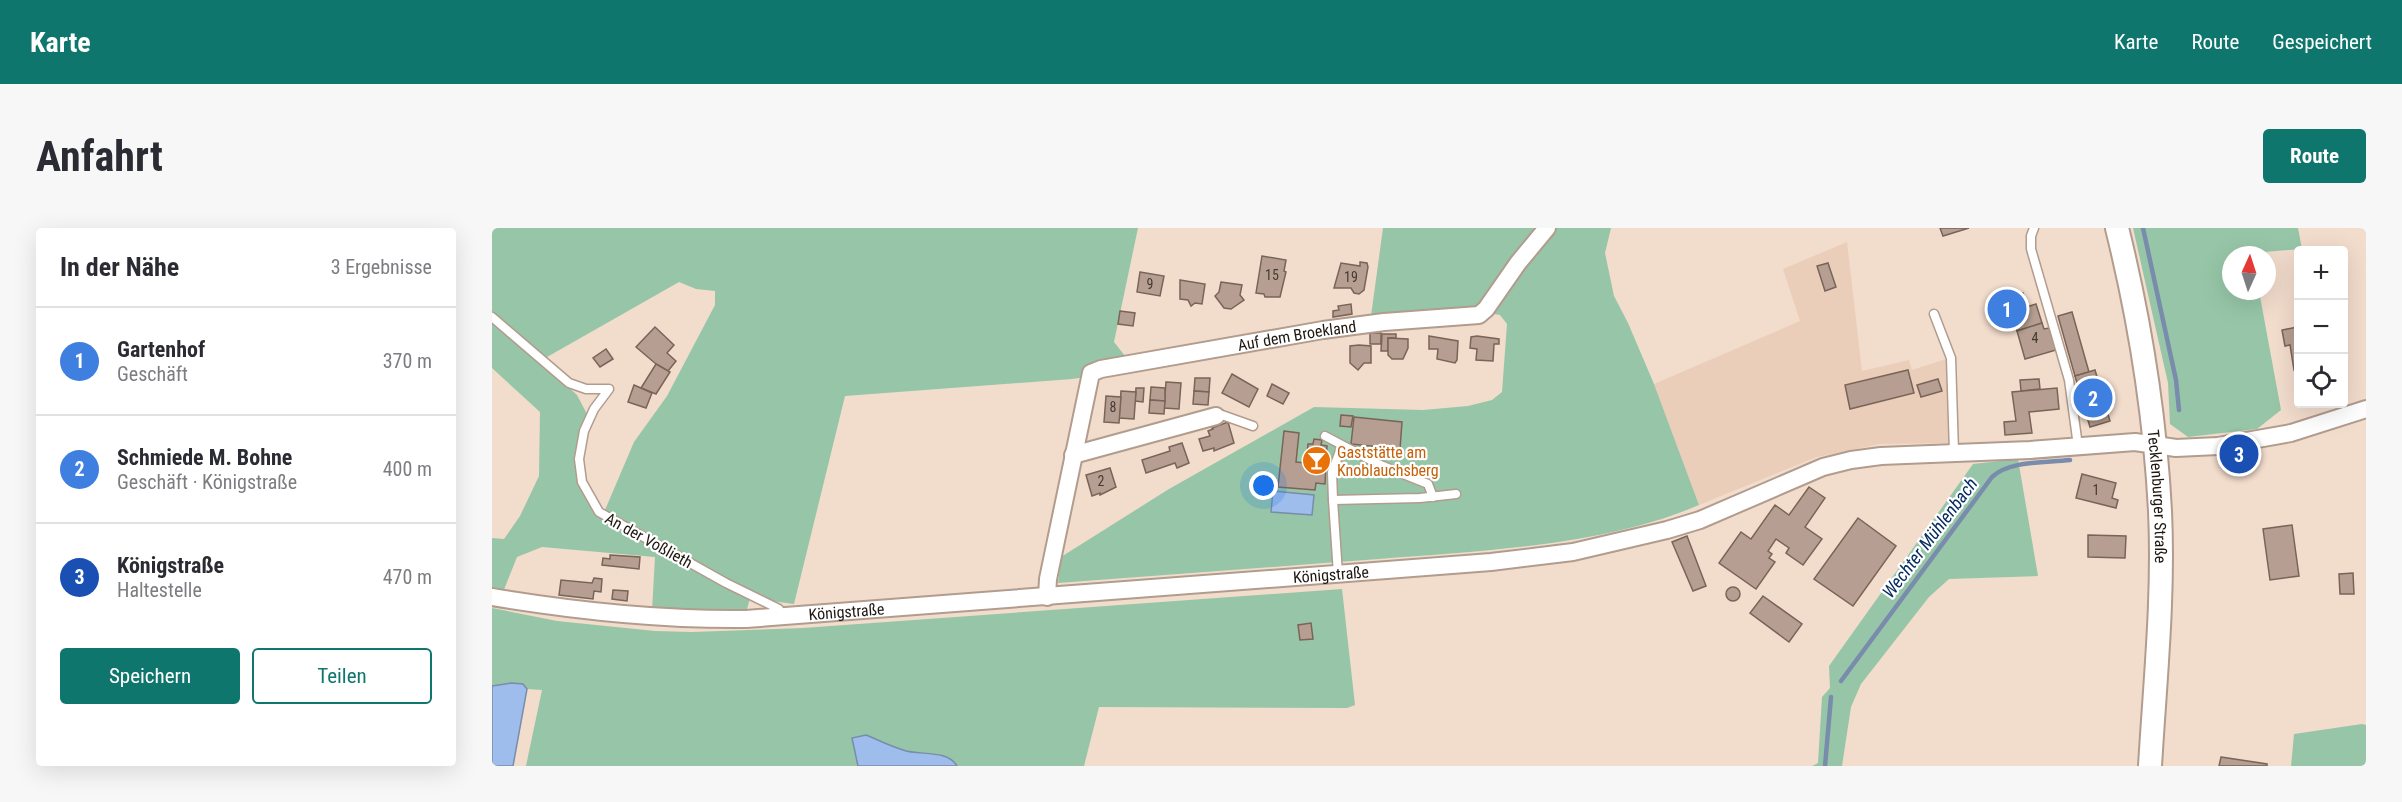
<!DOCTYPE html>
<html lang="de">
<head>
<meta charset="utf-8">
<style>
	body { margin:0; font-family:"Roboto Condensed",sans-serif; background:#f7f7f7; color:#2b2b33 }
	.controls { position:absolute; right:18px; top:18px; display:grid; overflow:hidden; border-radius:6px; box-shadow:0 6px 24px #0002 }
	.controls button { width:54px; height:54px; display:grid; place-items:center; padding:0; border:0; border-bottom:2px solid #e1e1e2; background:#fff; color:#2b2b33; font:30px sans-serif }
	.compass { position:absolute; left:1730px; top:18px; width:54px; height:54px; border-radius:50%; background:#fff; box-shadow:0 6px 24px #0002; rotate:3deg }
	.you { position:absolute; left:772px; top:258px; width:21px; height:21px; margin:-15px; border:4px solid #fff; border-radius:50%; background:#1a73e8; box-shadow:0 0 0 9px #1a73e833 }
	.badge { display:grid; place-items:center; width:39px; height:39px; border-radius:50%; background:#0f766e; color:#fff; font-size:20px; font-weight:700 }
	.pin { position:absolute; translate:-50% -50%; border:3px solid #fff; box-shadow:0 2px 6px #0006 }
	.list { margin:0; padding:0; list-style:none }
	h2 { display:flex; justify-content:space-between; align-items:center; height:78px; margin:0; padding:0 24px; font-size:26px }
	h2 small { font-size:20px; font-weight:400; color:#7c7c81 }
	.list li { display:grid; grid-template-columns:39px 1fr auto; gap:18px; align-items:center; box-sizing:border-box; height:108px; padding:0 24px; border-top:2px solid #e1e1e2 }
	.list b { display:block; font-size:22px; white-space:nowrap }
	.list p { margin:0; font-size:20px; white-space:nowrap; color:#7c7c81 }
	.list em { font-size:20px; font-style:normal; color:#7c7c81 }
	.actions { display:flex; gap:12px; padding:18px 24px }
	.actions a { flex:1; padding:14px 0; border:2px solid #0f766e; border-radius:6px; text-align:center; font-size:21px; color:#0f766e }
	.actions .main { background:#0f766e; color:#fff }
	.icon { flex:none; width:33px; height:33px; fill:none; stroke:currentColor; stroke-width:2; stroke-linecap:round; stroke-linejoin:round }
	.map { position:relative; flex:none; width:1874px; height:538px; overflow:hidden; border-radius:6px }
	header { display:flex; align-items:center; gap:36px; box-sizing:border-box; height:84px; padding:0 30px; background:#0f766e; color:#fff }
	header strong { font-size:28px }
	nav { display:flex; gap:33px; margin-inline-start:auto; font-size:21px }
	.intro { display:flex; align-items:center; justify-content:space-between; box-sizing:border-box; height:144px; padding:0 36px }
	h1 { margin:0; font-size:42px }
	.button { padding:15px 27px; border-radius:6px; background:#0f766e; color:#fff; font-size:21px; font-weight:700 }
	main { display:flex; gap:36px; padding:0 36px }
	aside { flex:1; background:#fff; border-radius:6px; box-shadow:0 6px 24px #0002 }
	.map>svg:first-child { display:block }
	.built { fill:#ebceba }
	.green { fill:#96c6a7; fill-rule:evenodd }
	.water { fill:#9fbdec; stroke:#798cab; stroke-width:1.5 }
	.lines { fill:none; stroke-linecap:round; stroke-linejoin:round }
	.stream { stroke:#798cab; stroke-width:4.5 }
	.building { fill:#b69f92; stroke:#796458; stroke-width:1.5 }
	.service-casing { stroke:#b19c8e; stroke-width:11 }
	.minor-casing { stroke:#b19c8e; stroke-width:20 }
	.secondary-casing { stroke:#b19c8e; stroke-width:26 }
	.service { stroke:#fff; stroke-width:8 }
	.minor { stroke:#fff; stroke-width:16 }
	.secondary { stroke:#fff; stroke-width:22 }
	.labels { text-anchor:middle; stroke-width:4.5; stroke-linejoin:round; paint-order:stroke }
	.number-label { font-size:14px; fill:#453a32 }
	.street-label { font-size:16px; fill:#1f1812; stroke:#fff }
	.food-label { font-size:16px; fill:#c56008; stroke:#fff; text-anchor:start }
	.water-label { font-size:18px; font-style:italic; fill:#072c62; stroke:#fff }
</style>
</head>
<body>
<header>
<strong>Karte</strong>
<nav><a>Karte</a><a>Route</a><a>Gespeichert</a></nav>
</header>
<div class="intro"><h1>Anfahrt</h1><a class="button">Route</a></div>
<main>
<aside>
<h2>In der Nähe<small>3 Ergebnisse</small></h2>
<ul class="list">
<li><span class="badge" style="background:#3f7fe0">1</span><div><b>Gartenhof</b><p>Geschäft</p></div><em>370 m</em></li>
<li><span class="badge" style="background:#3f7fe0">2</span><div><b>Schmiede M. Bohne</b><p>Geschäft · Königstraße</p></div><em>400 m</em></li>
<li><span class="badge" style="background:#1a4fb4">3</span><div><b>Königstraße</b><p>Haltestelle</p></div><em>470 m</em></li>
</ul>
<div class="actions"><a class="main">Speichern</a><a>Teilen</a></div>
</aside>
<div class="map">
<svg width="1874" height="538" viewBox="0 0 1874 538">
	<rect width="100%" height="100%" fill="#f2dccc"/>
	<path class="built" d="M1355,14L1370,143L1417,132L1420,142L1454,131L1456,151V215L1388,216L1325,229L1207,277L1162,156L1308,93L1291,41Z"/>
	<g class="green">
		<path d="M0,0H646L622,114L644,142L580,151L353,168L302,376L258,370L254,385L160,383L163,329L50,319L25,329L11,364L0,362V310L12,311L28,288L47,248L48,184L0,140ZM187,54L204,61L223,63V77L175,168L142,214L110,289L83,228L96,188L85,167L48,133Z"/>
		<path d="M891,0H1119L1113,25L1122,68L1136,95L1162,156L1207,277C1112,318 989,323 887,331C780,339 673,347 566,355L569,329L677,261L822,179L931,182L976,178L1000,172L1010,164L1015,96L1008,87L977,82L879,88Z"/>
		<path d="M1641,0H1806L1810,21L1760,25V27H1739V63H1767L1789,182L1765,201L1696,209L1678,196L1676,155Z"/>
		<path d="M1526,231L1546,348L1457,351L1437,369L1369,456L1359,479L1350,538H1320L1326,535L1330,469L1338,460L1337,438L1481,236Z"/>
		<path d="M850,361L863,477L855,480L607,479L592,538H465C455,521 427,528 411,522C398,518 386,512 374,507L366,538H34L50,462L35,461L31,456L0,458V380L65,393L163,403L200,404L311,400Z"/>
		<path d="M1870,496L1874,497V538H1799L1802,506Z"/>
	</g>
	<g class="water">
		<path d="M781,263L822,267L820,287L779,284Z"/>
		<path d="M19,455L31,456L35,461L21,538H0V458Z"/>
		<path d="M374,507C386,512 398,518 411,522C427,528 455,521 465,538H366L360,510Z"/>
	</g>
	<g class="lines">
		<g class="stream">
			<path d="M1651,0L1684,152L1687,182"/>
			<path d="M1349,453L1500,249C1518,232 1554,235 1578,232"/>
			<path d="M1333,538L1339,469"/>
		</g>
	</g>
	<g class="building">
		<path d="M1448,0H1477L1451,8Z"/>
		<path d="M770,28L794,32L792,43L794,44L788,69H773L772,66L764,65Z"/>
		<path d="M868,34L875,35L876,39L872,62L867,66L862,65L859,60H842L849,35L868,38Z"/>
		<path d="M1336,35L1344,59L1333,63L1325,38Z"/>
		<path d="M648,44L672,48L668,68L645,64Z"/>
		<path d="M688,52L713,56L710,76L703,75L699,78L696,72L688,71Z"/>
		<path d="M729,54L750,57L748,67L752,72L739,81L732,80L723,68L727,64Z"/>
		<path d="M1531,65L1535,79L1519,84L1522,93L1508,97L1501,73Z"/>
		<path d="M859,76L860,86L841,89V83L847,82L846,78Z"/>
		<path d="M1544,76L1550,95L1525,103L1519,84Z"/>
		<path d="M628,83L643,85L641,98L626,96Z"/>
		<path d="M1580,84L1597,144L1583,148L1566,88Z"/>
		<path d="M1550,95L1552,101L1557,100L1564,122L1533,131L1525,103Z"/>
		<path d="M163,99L182,117L175,125L184,133L176,143L164,136L144,119Z"/>
		<path d="M1806,99V141L1802,142L1798,117L1793,118L1790,102Z"/>
		<rect x="878" y="105" width="11" height="11"/>
		<path d="M890,106H904V110H896V123H889Z"/>
		<path d="M937,108L966,113L965,132L963,135L945,131L946,121H937Z"/>
		<path d="M985,108L1007,111V116H1002L1001,133L984,132L985,121L978,120L979,109Z"/>
		<path d="M896,110L916,111V120L911,131H900L896,127Z"/>
		<path d="M867,117L879,118V135H872L866,142L858,135V118Z"/>
		<path d="M114,121L121,131L108,139L101,130Z"/>
		<path d="M164,136L178,144L164,166L149,160Z"/>
		<path d="M1416,142L1422,165L1358,181L1353,157Z"/>
		<path d="M1603,142L1618,193L1598,199L1583,148Z"/>
		<path d="M740,146L766,161L757,179L730,165Z"/>
		<path d="M703,150H718L717,164L702,163Z"/>
		<path d="M1446,151L1450,163L1429,169L1425,157Z"/>
		<path d="M1547,151L1548,161L1529,163L1528,152Z"/>
		<path d="M674,154L689,155L687,181L672,180Z"/>
		<path d="M780,156L797,165L791,176L775,168Z"/>
		<path d="M142,157L160,165L154,180L136,174Z"/>
		<path d="M659,159L673,160V173L658,172Z"/>
		<path d="M644,160H652L651,174L643,173Z"/>
		<path d="M1565,160L1567,181L1537,184L1540,205L1513,207L1512,194L1524,193L1520,164Z"/>
		<path d="M629,163L644,164L642,191L627,190Z"/>
		<path d="M702,163L717,164L716,177L701,176Z"/>
		<path d="M614,168L629,169L627,195L612,194Z"/>
		<path d="M658,172L673,173L672,186L657,185Z"/>
		<path d="M849,187L861,188L859,199L848,198Z"/>
		<path d="M862,189L910,194L908,221L859,216Z"/>
		<path d="M736,194L742,215L722,223V220L711,223L707,211L718,208L716,203L721,201L720,200Z"/>
		<path d="M792,203L807,205L804,234L814,235L816,216H821L822,211L830,212L829,217L835,218L833,256L824,255L823,262L786,259Z"/>
		<path d="M690,215L697,235L685,240L683,235L654,245L650,232L678,223L677,219Z"/>
		<path d="M618,240L624,259L608,267V265L600,268L594,247Z"/>
		<path d="M1590,246L1624,255L1620,270L1626,272L1624,280L1584,270Z"/>
		<path d="M1317,259L1333,270L1313,299L1330,311L1311,337L1294,325L1297,320L1284,311L1276,323L1280,326L1277,330L1283,334L1264,361L1227,335L1249,304L1259,311L1283,277L1297,287Z"/>
		<path d="M1366,290L1404,318L1361,378L1322,351Z"/>
		<path d="M1800,297L1807,348L1778,352L1771,301Z"/>
		<path d="M1596,307L1634,308L1633,330L1596,329Z"/>
		<path d="M1195,308L1214,358L1201,363L1180,314Z"/>
		<path d="M118,327L148,329L147,341L110,337L111,330L118,331Z"/>
		<path d="M1861,345L1862,366H1848L1847,346Z"/>
		<path d="M102,350L110,351L109,364L102,363L101,371L67,367L69,352L100,355Z"/>
		<circle cx="1241" cy="366" r="7"/>
		<path d="M121,362L136,363L135,373L120,371Z"/>
		<path d="M1271,368L1310,396L1297,414L1258,385Z"/>
		<path d="M819,395L821,411L808,412L806,397Z"/>
		<path d="M1729,529L1775,536V538H1727Z"/>
	</g>
	<g class="lines">
		<defs>
			<g id="service">
				<path d="M1542,0L1539,8V21L1577,152L1586,218"/>
				<path d="M1442,86L1459,130L1462,224"/>
				<path d="M0,89L77,155L94,161H117L102,181L92,203L87,231L90,254L107,284L234,355L287,381L289,388"/>
				<path d="M724,188L730,187L761,198"/>
				<path d="M833,208L886,236L936,256L941,269"/>
				<path d="M841,272L840,244L850,218"/>
				<path d="M846,346L841,272L928,270L964,266"/>
			</g>
			<g id="minor">
				<path d="M581,227L724,188"/>
				<path id="s1" d="M0,369C84,383 168,392 254,391L999,334L1081,324L1175,302L1208,292L1331,239L1359,232L1389,228L1538,222L1643,214L1684,220L1726,218L1799,205L1874,181"/>
				<path id="s2" d="M555,369L556,351L599,145L609,141L831,102L892,94L987,87L994,81L1026,35L1055,0"/>
			</g>
			<g id="secondary">
				<path id="s3" d="M1625,0C1648,93 1663,187 1668,283C1672,368 1663,454 1658,538"/>
			</g>
		</defs>
		<use href="#service" class="service-casing"/>
		<use href="#minor" class="minor-casing"/>
		<use href="#secondary" class="secondary-casing"/>
		<use href="#service" class="service"/>
		<use href="#minor" class="minor"/>
		<use href="#secondary" class="secondary"/>
	</g>
	<defs>
		<symbol id="bar-disc" viewBox="-11 -11 22 22"><circle r="9.5" fill="#e8710a" stroke="#fff"/><path d="M-6-5H6L.8 .8V4.5H3.5V6h-7V4.5H-.8V.8Z" fill="#fff"/></symbol>
	</defs>
	<g fill-rule="evenodd">
		<use href="#bar-disc" x="808" y="216" width="33" height="33"/>
	</g>
	<g class="labels">
		<g class="number-label">
			<text x="780" y="52">15</text>
			<text x="859" y="54">19</text>
			<text x="658" y="61">9</text>
			<text x="1543" y="115">4</text>
			<text x="621" y="184">8</text>
			<text x="609" y="258">2</text>
			<text x="1604" y="267">1</text>
		</g>
		<g class="street-label">
			<text dy="6" stroke="none"><textPath href="#s2" startOffset="438">Auf dem Broekland</textPath></text>
			<text dy="6" stroke="none"><textPath href="#s3" startOffset="272">Tecklenburger Straße</textPath></text>
			<text transform="translate(157 312) rotate(29)" y="6">An der Voßlieth</text>
			<text dy="6" stroke="none"><textPath href="#s1" startOffset="842">Königstraße</textPath></text>
			<text dy="6" stroke="none"><textPath href="#s1" startOffset="356">Königstraße</textPath></text>
		</g>
		<g class="food-label">
			<text x="845" y="230">Gaststätte am<tspan x="845" dy="18">Knoblauchsberg</tspan></text>
		</g>
		<g class="water-label">
			<text transform="translate(1438 310) rotate(-53)" y="6">Wechter Mühlenbach</text>
		</g>
	</g>
</svg>
<div class="controls">
<button>+</button>
<button>−</button>
<button><svg class="icon" aria-label="locate" viewBox="0 0 24 24"><circle cx="12" cy="12" r="6"/><path d="M12 2v4M12 18v4M2 12h4M18 12h4"/></svg></button>
</div>
<svg class="compass" viewBox="-18 -18 36 36"><path d="M0-13l5 13h-10z" fill="#e53935"/><path d="M0 13l5-13h-10z" fill="#7c7c81"/></svg>
<div class="you"></div>
<div class="pin badge" style="left:1515px;top:81px;background:#3f7fe0">1</div>
<div class="pin badge" style="left:1601px;top:170px;background:#3f7fe0">2</div>
<div class="pin badge" style="left:1747px;top:226px;background:#1a4fb4">3</div>
</div>
</main>
</body>
</html>
